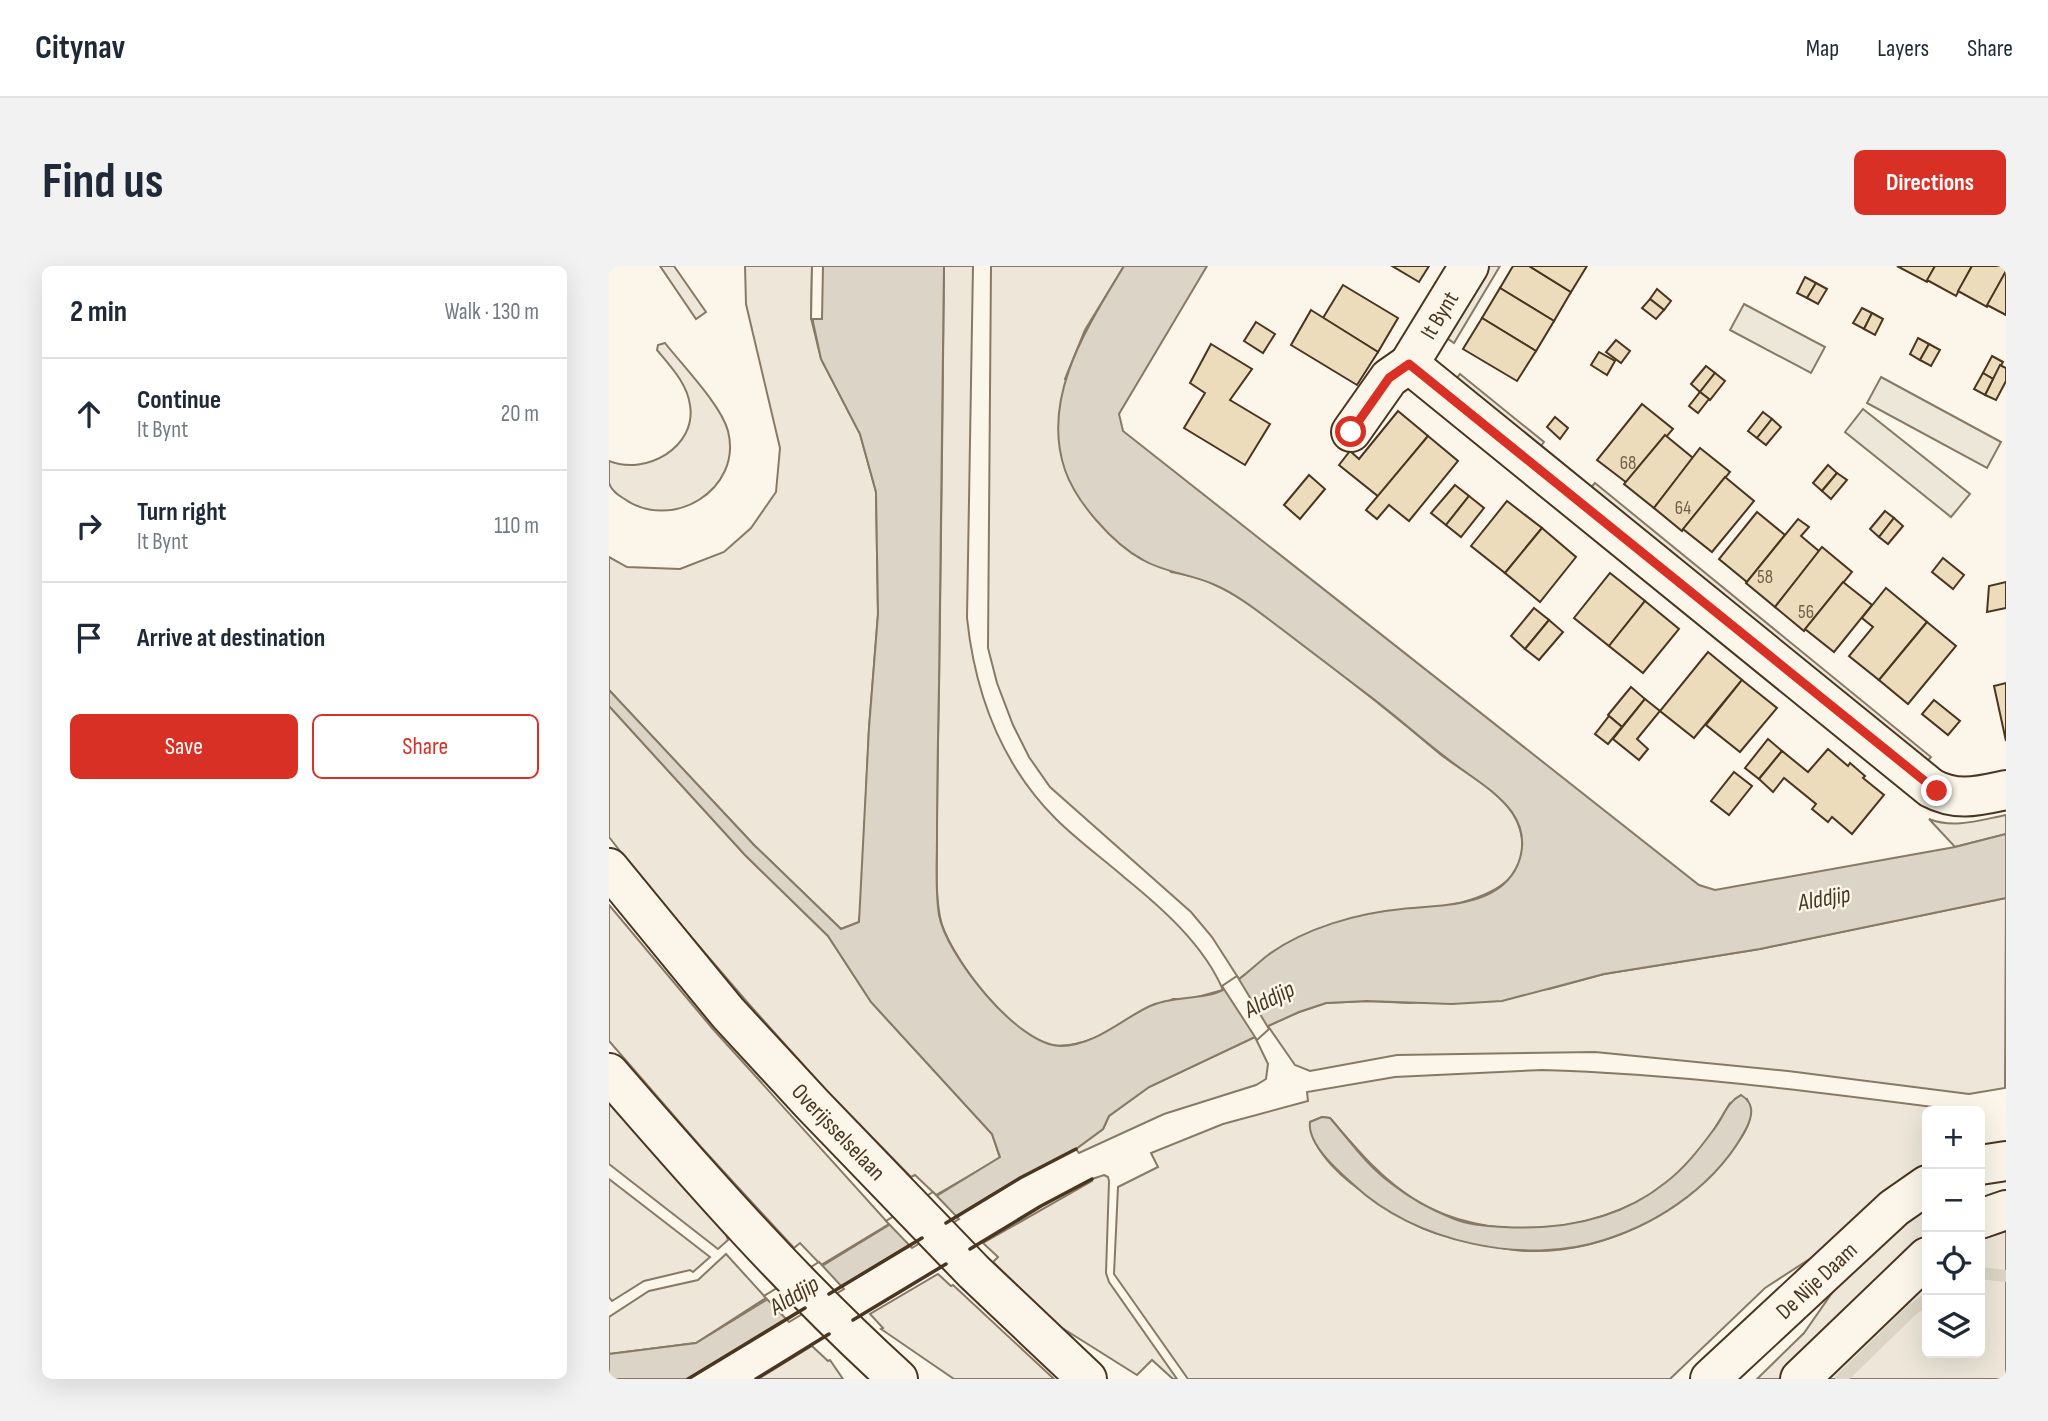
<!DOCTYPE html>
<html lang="en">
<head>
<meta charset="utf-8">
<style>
	body { margin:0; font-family:"Sofia Sans Condensed",sans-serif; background:#f2f2f3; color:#1f2937 }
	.controls { position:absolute; right:21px; bottom:21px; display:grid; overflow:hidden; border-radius:10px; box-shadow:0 7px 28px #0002 }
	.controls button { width:63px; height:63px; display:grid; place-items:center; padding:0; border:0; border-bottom:2px solid #e0e1e3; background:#fff; color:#1f2937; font:35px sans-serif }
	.stop { position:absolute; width:21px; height:21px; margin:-16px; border:5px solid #d93025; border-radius:50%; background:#fff }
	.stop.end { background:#d93025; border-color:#fff; box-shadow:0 2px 7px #0008 }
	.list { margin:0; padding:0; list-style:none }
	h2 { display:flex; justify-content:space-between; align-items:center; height:91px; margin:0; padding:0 28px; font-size:30px }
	h2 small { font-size:23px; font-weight:400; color:#747a83 }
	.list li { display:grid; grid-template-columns:46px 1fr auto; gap:21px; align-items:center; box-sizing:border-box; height:112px; padding:0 28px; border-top:2px solid #e0e1e3 }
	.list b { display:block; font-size:26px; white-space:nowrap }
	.list p { margin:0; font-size:23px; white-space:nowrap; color:#747a83 }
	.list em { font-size:23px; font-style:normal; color:#747a83 }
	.actions { display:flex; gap:14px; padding:21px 28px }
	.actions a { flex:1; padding:16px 0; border:2px solid #d93025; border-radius:10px; text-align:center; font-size:24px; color:#d93025 }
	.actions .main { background:#d93025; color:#fff }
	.icon { flex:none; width:38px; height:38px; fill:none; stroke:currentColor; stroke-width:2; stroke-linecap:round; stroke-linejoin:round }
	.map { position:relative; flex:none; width:1397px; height:1113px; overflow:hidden; border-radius:10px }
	header { display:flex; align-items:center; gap:42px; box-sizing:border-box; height:98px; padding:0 35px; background:#fff; border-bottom:2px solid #e0e1e3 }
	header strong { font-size:33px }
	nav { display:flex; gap:38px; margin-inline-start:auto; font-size:24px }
	.intro { display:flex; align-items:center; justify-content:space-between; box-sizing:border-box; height:168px; padding:0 42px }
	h1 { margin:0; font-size:49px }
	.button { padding:18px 32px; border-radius:10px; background:#d93025; color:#fff; font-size:24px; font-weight:700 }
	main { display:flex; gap:42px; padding:0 42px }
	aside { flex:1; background:#fff; border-radius:10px; box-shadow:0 7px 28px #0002 }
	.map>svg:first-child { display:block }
	.green { fill:#ede6d9; stroke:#887966; stroke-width:2; fill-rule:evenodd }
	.parking { fill:#ede7d9; stroke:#887966; stroke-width:2 }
	.water { fill:#dcd4c6; stroke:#887966; stroke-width:2 }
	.pier { fill:#fbf6e9; stroke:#887966; stroke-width:2 }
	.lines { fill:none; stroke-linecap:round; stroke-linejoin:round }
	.stream { stroke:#dcd4c6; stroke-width:12 }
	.building { fill:#ecdcbc; stroke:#4a3520; stroke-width:2 }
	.minor-casing { stroke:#4a3520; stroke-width:42 }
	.major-casing { stroke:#4a3520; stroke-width:42 }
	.minor { stroke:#fbf6e9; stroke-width:38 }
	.major { stroke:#fbf6e9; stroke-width:38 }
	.wall { stroke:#4a3520; stroke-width:3.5 }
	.route { stroke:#d93025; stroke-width:9 }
	.labels { text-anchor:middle; stroke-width:5; stroke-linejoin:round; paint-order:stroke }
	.number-label { font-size:19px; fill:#725f47 }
	.street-label { font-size:23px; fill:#4a3520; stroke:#fbf6e9 }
	.water-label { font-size:24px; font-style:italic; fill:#4a3520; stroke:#fbf6e9 }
</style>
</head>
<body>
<header>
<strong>Citynav</strong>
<nav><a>Map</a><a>Layers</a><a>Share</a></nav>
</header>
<div class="intro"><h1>Find us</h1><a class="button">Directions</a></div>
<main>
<aside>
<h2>2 min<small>Walk · 130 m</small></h2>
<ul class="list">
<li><svg class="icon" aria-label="ahead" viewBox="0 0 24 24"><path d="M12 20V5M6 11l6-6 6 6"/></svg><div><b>Continue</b><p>It Bynt</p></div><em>20 m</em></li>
<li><svg class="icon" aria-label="right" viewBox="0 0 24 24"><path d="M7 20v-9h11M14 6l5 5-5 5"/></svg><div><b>Turn right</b><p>It Bynt</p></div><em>110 m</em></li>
<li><svg class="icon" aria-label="arrive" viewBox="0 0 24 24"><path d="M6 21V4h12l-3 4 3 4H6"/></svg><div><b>Arrive at destination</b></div></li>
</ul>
<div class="actions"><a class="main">Save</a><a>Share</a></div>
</aside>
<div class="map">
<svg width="1397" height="1113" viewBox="0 0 1397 1113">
	<rect width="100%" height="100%" fill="#fbf6e9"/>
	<g class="green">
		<path d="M51,0H65L97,46L87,53Z"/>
		<path d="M136,0H203L202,52L212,93L251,168L267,226L269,348L260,462L252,638L250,656L232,663L145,579L0,424V291L18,301L71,303L115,286L142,262L167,226L171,182L137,38Z"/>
		<path d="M335,0H364L358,352C366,427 392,498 447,553C468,574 493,592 516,612C553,642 595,679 614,724L581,733H564C530,750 474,788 436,778C402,769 337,686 331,651C326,625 328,598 328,572C328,522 329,473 330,423C333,282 333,141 335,0Z"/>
		<path d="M382,0H515L476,64L456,113L562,306C577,309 593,312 607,319C637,333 664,356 690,376C738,412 785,449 831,488C854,506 888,523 904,548C916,567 918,595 901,612C866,648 775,644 725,659C686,671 662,688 630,713L603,671L582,646L441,521L420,491L404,459L388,417L379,382Z"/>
		<path d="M56,77C74,100 112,139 119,165C134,224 62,267 14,232C9,229 2,223 0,217C0,211 0,201 0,195C37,210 88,181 81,139C78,117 61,100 48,84L49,79Z"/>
		<path d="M0,440L136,589L219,670L262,736L383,868L391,892L327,929L306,909L302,911L217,824L138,736L41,623L0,571Z"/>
		<path d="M1397,549V568L1346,581L1320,553C1345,563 1371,554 1397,549Z"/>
		<path d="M1397,632L1396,822L1360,828L1179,805L986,786L788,789L701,805L686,799L659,760L690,746L717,737L758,735L801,737L940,723L995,708L1151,683Z"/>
		<path d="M0,639L103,762L280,958L212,999L191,977L185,982L92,881L0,775Z"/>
		<path d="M646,771L659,798L657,813L647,819L555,848L470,887L467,883L494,863L500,850L540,821Z"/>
		<path d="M933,804C1074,808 1215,827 1355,845H1318V903L1219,981L1156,1022L1061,1113H579L505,1008L509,921L549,901L542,887L614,858L699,835L698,826L786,811ZM1138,833C1148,853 1132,874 1119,889C1072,948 996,987 920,985C901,985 881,980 863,976C844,972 824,968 807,959C791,952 777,941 762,931C737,916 702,886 701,856L713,851L721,852C747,882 771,912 805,933C879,979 984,969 1054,920C1082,900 1104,867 1121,837Z"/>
		<path d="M0,837L117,968L119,974L109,983L0,898Z"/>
		<path d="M495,909L499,911L500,915L497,1007L500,1016L568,1113H564L543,1094L528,1109L450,1060L384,996L389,991L374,977L483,915V913Z"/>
		<path d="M0,913L101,991L84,1006L81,1004L35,1015L3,1035L0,1031Z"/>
		<path d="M1318,939V976L1176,1113H1148L1195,1067L1248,991Z"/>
		<path d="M1397,962V1113H1205L1318,1007V1087H1371V967Z"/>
		<path d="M117,988L157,1032L87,1077L0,1088V1051L40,1025L89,1014Z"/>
		<path d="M329,1008L342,1020L344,1019L445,1113H345L272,1063L274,1062L261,1048Z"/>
		<path d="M203,1080L219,1095L221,1094L234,1113H149Z"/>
	</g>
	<g class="parking">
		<path d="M877,0H891L845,77L835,70Z"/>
		<path d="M1135,38L1216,81L1202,107L1121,64Z"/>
		<path d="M851,108L935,176L928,185L844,117Z"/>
		<path d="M1272,111L1392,176L1378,202L1258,137Z"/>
		<path d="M1254,143L1361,228L1342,251L1236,166Z"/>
		<path d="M986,217L1322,491L1314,500L978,226Z"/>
	</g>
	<g class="water">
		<path d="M205,0H335C333,139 332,279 330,418C329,469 328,521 328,572C328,597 326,624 330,649C337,689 409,780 452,780C485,780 513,753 541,740C565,729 593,735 616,723C632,714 645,700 659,689C696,662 749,647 793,643C833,639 891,641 909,598C916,580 914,562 903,546C886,523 857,508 835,490C809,470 785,448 758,428C729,406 700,384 670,361C650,346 629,329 606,319C583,308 556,307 534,294C504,278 467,236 456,204C431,131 479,60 515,0H598L510,148L514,165L1090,619L1106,624L1346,581L1397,568V632L1151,683L995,708L893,735L843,738L758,735L717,737L690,746L659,760L646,771L540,821L500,850L494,863L467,883L411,912L79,1113H0V1088L87,1077L391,891L383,868L262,736L219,670L136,589L0,440V424L145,579L232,663L250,656L260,462L269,348L267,226L251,168L212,93L204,56Z"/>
		<path d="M1132,829C1145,837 1144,848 1138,861C1110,916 1053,956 995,974C917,1000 805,976 745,919C729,905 698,878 701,856L713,851L721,852C741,875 758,900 783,918C801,932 822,944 843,952C859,959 878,960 895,961C952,964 1010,954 1056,917C1076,902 1091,882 1106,862C1115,850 1118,836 1132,829Z"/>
	</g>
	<g class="pier">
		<path d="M203,0H214L213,53H202Z"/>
		<path d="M628,710L660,763L648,774L613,720Z"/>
		<path d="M324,926L350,953L303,982L277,955Z"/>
		<path d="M210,996L235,1023L180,1056L155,1030Z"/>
	</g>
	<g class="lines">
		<g class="stream">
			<path d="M1371,1007L1397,1010"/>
			<path d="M1232,1113L1303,1044L1318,1033"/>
		</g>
	</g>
	<g class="building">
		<path d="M783,0H820L810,16Z"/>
		<path d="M904,0H920L962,26L945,55L891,22Z"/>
		<path d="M920,0H978L962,26Z"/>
		<path d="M1288,0H1326L1318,16Z"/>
		<path d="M1326,0H1363L1347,30L1318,14Z"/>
		<path d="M1363,0H1397V5L1378,41L1349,25Z"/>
		<path d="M1397,5V49L1378,39Z"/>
		<path d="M1196,11L1207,17L1198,32L1188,27Z"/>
		<path d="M1207,17L1218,23L1209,38L1198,32Z"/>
		<path d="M734,19L789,52L769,86L714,52Z"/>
		<path d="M891,22L945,55L927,85L873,52Z"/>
		<path d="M1048,23L1062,35L1055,44L1041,33Z"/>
		<path d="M1041,33L1055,44L1047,53L1033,42Z"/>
		<path d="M1253,42L1263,47L1255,63L1244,57Z"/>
		<path d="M702,44L769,86L748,119L682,79Z"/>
		<path d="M1263,47L1274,53L1266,69L1255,63Z"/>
		<path d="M873,52L927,85L908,115L854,83Z"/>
		<path d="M647,56L666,68L654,87L635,75Z"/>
		<path d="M1309,72L1320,78L1311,94L1301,88Z"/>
		<path d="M1007,74L1021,85L1012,97L997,86Z"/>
		<path d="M602,78L643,103L621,134L661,158L636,199L575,162L596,127L581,117Z"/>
		<path d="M1320,78L1331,84L1322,100L1311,94Z"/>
		<path d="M990,86L1006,95L998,109L982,99Z"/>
		<path d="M1383,90L1394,96L1384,113L1374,107Z"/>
		<path d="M1391,99L1397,102V115L1387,134L1376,129Z"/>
		<path d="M1097,100L1106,107L1091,126L1082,118Z"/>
		<path d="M1106,107L1116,115L1101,134L1091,126Z"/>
		<path d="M1374,107L1384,113L1376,129L1365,123Z"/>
		<path d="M1091,126L1100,133L1089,147L1080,140Z"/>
		<path d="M1033,138L1064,163L1018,217L988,194Z"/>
		<path d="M789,145L819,170L770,231L730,199L741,185L750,193Z"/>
		<path d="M1154,146L1163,153L1148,172L1139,165Z"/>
		<path d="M946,151L959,162L951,173L938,161Z"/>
		<path d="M1163,153L1172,161L1157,179L1148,172Z"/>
		<path d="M1056,169L1084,192L1045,242L1015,218Z"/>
		<path d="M819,170L849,195L800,255L780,239L768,253L757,244Z"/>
		<path d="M1091,182L1121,206L1073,265L1045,242Z"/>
		<path d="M1219,199L1228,207L1213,225L1204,217Z"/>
		<path d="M1228,207L1238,214L1222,233L1213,225Z"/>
		<path d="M700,209L716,223L691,253L675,239Z"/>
		<path d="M1116,211L1145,235L1103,286L1074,263Z"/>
		<path d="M846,219L860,230L837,259L822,247Z"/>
		<path d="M860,230L875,242L852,271L837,259Z"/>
		<path d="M898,235L933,262L896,307L862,280Z"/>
		<path d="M1276,245L1285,252L1270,271L1261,263Z"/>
		<path d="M1148,246L1176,269L1138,316L1110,293Z"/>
		<path d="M1285,252L1294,260L1279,278L1270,271Z"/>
		<path d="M1189,253L1200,261L1192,270L1211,286L1166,341L1137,317Z"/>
		<path d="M933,262L967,291L931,336L896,307Z"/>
		<path d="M1213,281L1243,306L1195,365L1166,341Z"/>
		<path d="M1334,292L1355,309L1344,323L1323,306Z"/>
		<path d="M1001,307L1036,335L1000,380L965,352Z"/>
		<path d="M1234,316L1263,339L1225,386L1196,363Z"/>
		<path d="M1397,316V342L1378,346L1380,320Z"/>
		<path d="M1277,322L1318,356L1270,414L1240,390L1264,361L1253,352Z"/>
		<path d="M1036,335L1070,363L1034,407L1000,380Z"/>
		<path d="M925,342L940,354L916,383L902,370Z"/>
		<path d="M940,354L954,366L930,394L916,383Z"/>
		<path d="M1318,356L1347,380L1299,438L1270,414Z"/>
		<path d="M1099,386L1133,414L1085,472L1051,445Z"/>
		<path d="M1133,414L1168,442L1131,486L1097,459Z"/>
		<path d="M1397,417V475L1385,420Z"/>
		<path d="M1022,421L1036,433L1013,461L999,449Z"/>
		<path d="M1036,433L1051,445L1028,473L1039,483L1030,494L1004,473Z"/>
		<path d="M1325,434L1351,455L1339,469L1313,448Z"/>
		<path d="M1000,450L1013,461L999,478L986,468Z"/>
		<path d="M1159,473L1173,485L1150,513L1136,502Z"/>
		<path d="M1219,483L1239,500L1241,497L1256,510L1254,512L1275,529L1243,568L1223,551L1219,556L1203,543L1207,538L1175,512L1164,526L1150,513L1173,485L1199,506Z"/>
		<path d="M1125,506L1143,520L1120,549L1102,535Z"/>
	</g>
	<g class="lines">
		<defs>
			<g id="minor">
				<path d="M860,0L800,98L1322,522C1348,536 1369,530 1397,524"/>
				<path d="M742,166L780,112L800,98"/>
				<path d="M1371,899L1397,895"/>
				<path d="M1371,953L1397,944"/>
				<path id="s1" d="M1101,1113L1285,942L1318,919"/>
				<path d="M1191,1113L1318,991"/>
			</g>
			<g id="major">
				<path id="s2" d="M0,602L119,747L204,839L365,1006L478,1113"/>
				<path d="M0,807C92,913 185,1019 289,1113"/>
			</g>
		</defs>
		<use href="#minor" class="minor-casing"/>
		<use href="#major" class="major-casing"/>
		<use href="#minor" class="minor"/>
		<use href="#major" class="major"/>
		<g class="wall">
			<path d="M337,957L411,912L467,883"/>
			<path d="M361,983L432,940L483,913"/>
			<path d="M220,1028L313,972"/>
			<path d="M244,1054L337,998"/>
			<path d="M79,1113L196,1042"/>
			<path d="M147,1113L220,1068"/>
		</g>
	</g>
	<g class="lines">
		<path class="route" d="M742,166L780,112L800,98L1328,525"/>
	</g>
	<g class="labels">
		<g class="number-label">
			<text x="1019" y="203">68</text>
			<text x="1074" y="248">64</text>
			<text x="1156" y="317">58</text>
			<text x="1197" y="352">56</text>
		</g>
		<g class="street-label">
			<text transform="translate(830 49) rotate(-59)" y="8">It Bynt</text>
			<text dy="8" stroke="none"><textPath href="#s2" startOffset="350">Overijsselselaan</textPath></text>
			<text dy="8" stroke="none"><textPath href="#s1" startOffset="145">De Nije Daam</textPath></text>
		</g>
		<g class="water-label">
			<text transform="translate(1215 632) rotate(-10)" y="8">Alddjip</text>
			<text transform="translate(660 733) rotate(-27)" y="8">Alddjip</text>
			<text transform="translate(185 1029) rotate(-31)" y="8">Alddjip</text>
		</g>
	</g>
</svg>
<div class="controls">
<button>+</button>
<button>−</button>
<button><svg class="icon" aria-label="locate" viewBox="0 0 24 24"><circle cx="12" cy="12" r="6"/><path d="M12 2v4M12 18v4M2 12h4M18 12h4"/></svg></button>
<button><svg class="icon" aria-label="layers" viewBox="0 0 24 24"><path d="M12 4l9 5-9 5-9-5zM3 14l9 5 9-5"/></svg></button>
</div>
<div class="stop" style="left:742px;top:166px"></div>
<div class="stop end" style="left:1328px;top:525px"></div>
</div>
</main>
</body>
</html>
